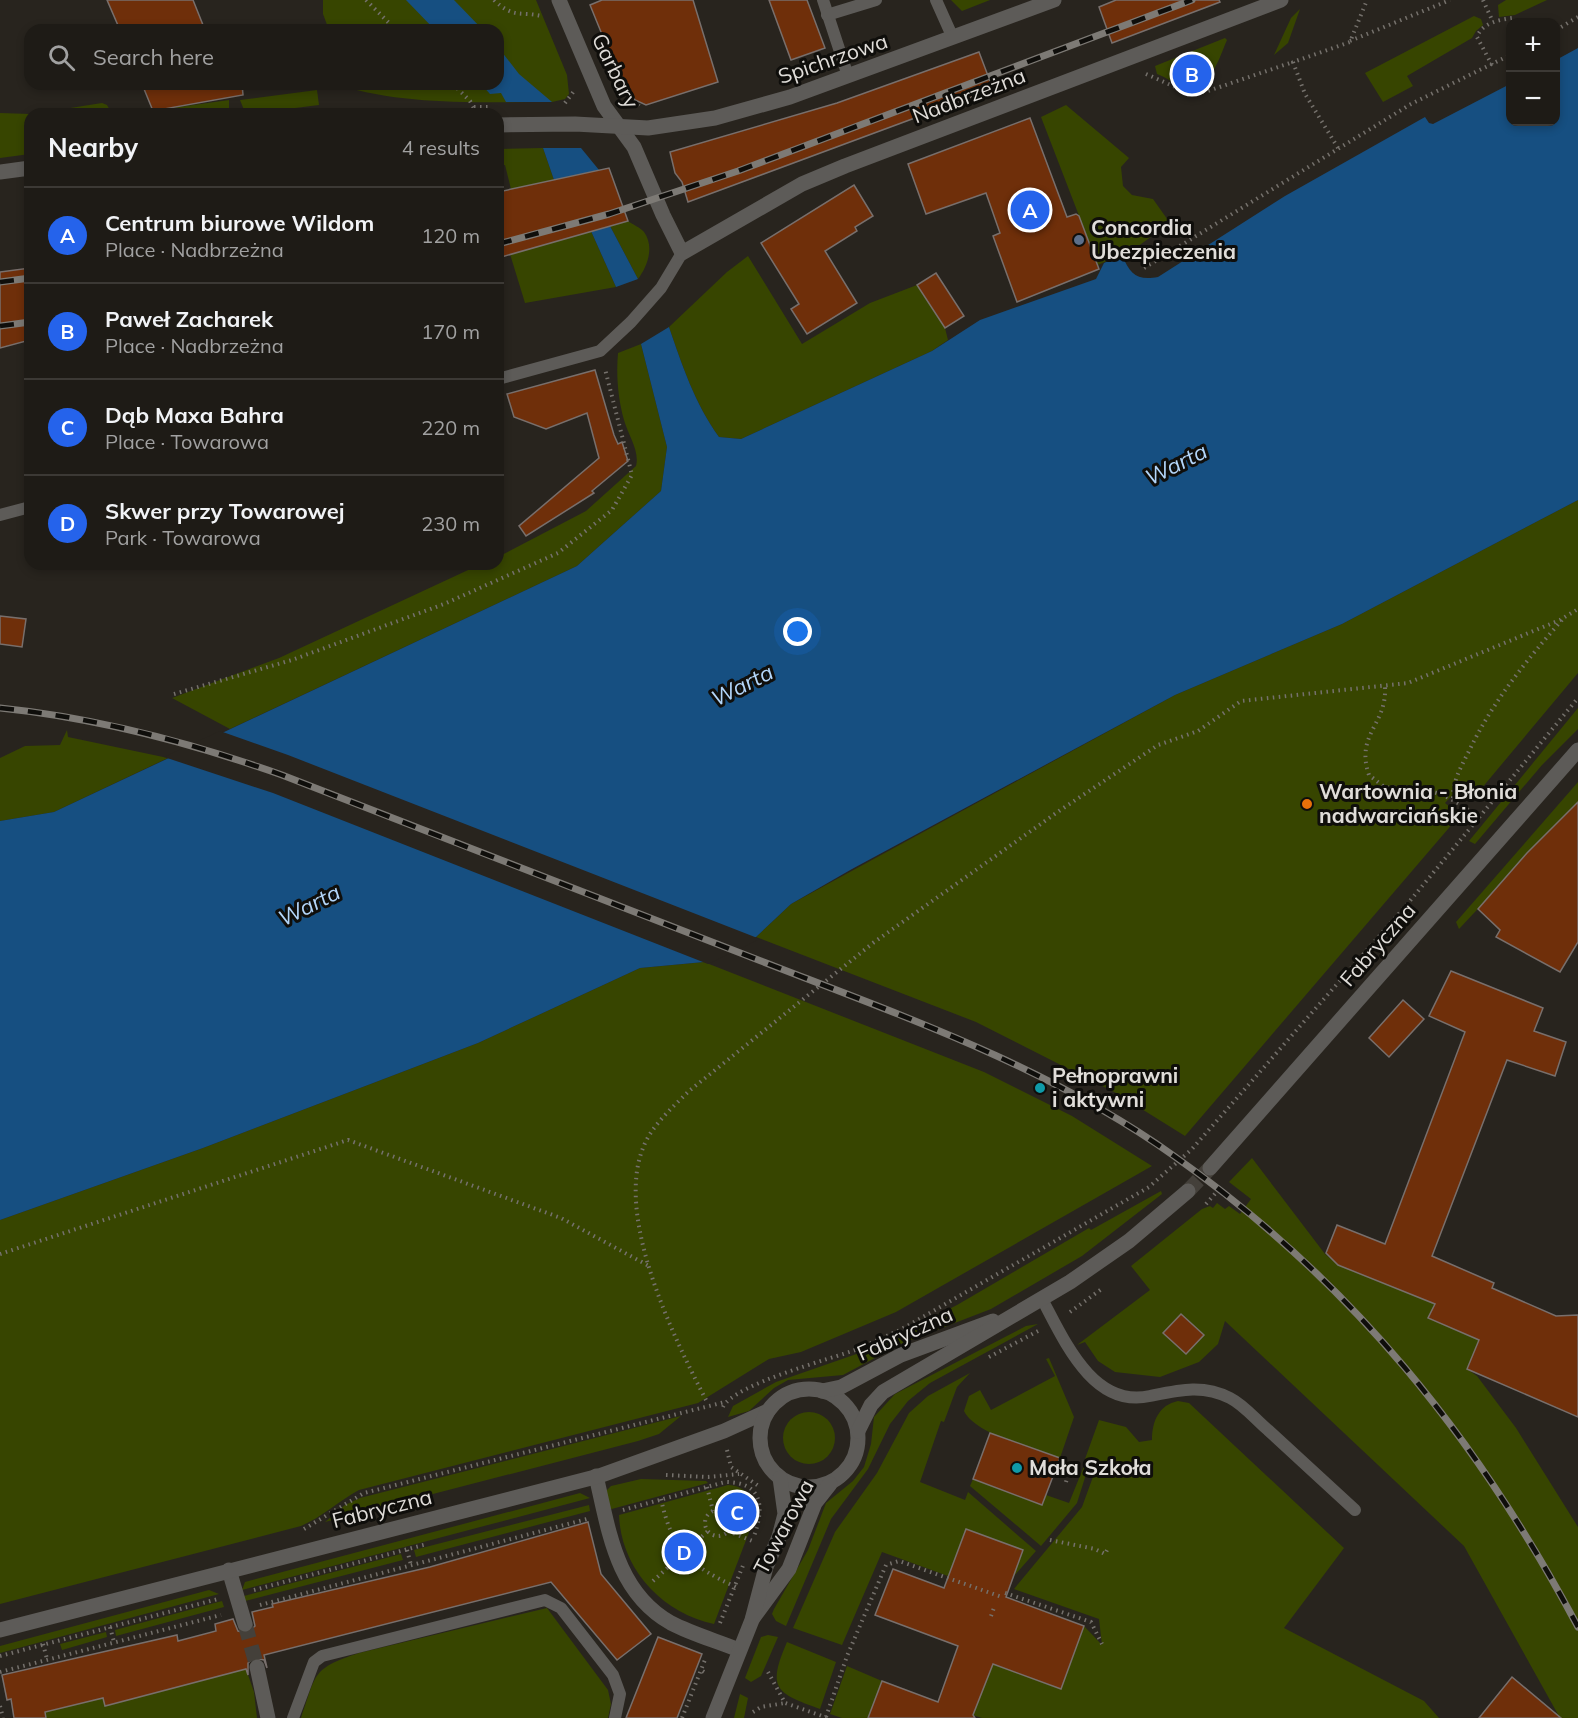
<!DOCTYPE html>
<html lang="en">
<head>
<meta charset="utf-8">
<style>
	body { margin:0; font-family:Mulish,sans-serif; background:#26241f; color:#f1f3f6 }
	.controls { position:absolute; right:18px; top:18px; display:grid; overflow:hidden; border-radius:12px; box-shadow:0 3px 9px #0003 }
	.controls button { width:54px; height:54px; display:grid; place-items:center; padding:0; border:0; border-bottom:2px solid #3c3935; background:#1e1b16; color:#f1f3f6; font:30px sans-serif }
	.you { position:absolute; left:798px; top:632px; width:21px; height:21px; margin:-15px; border:4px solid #fff; border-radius:50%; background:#1a73e8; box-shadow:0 0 0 9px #1a73e833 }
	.badge { display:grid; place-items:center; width:39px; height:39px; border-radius:50%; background:#2563eb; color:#fff; font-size:20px; font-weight:700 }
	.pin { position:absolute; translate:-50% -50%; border:3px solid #fff; box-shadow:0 2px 6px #0006 }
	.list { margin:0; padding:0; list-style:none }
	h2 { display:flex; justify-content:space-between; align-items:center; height:78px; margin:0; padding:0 24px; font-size:26px }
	h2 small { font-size:20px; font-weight:400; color:#a1a1a1 }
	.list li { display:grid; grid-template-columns:39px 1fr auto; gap:18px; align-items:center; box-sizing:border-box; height:96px; padding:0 24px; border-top:2px solid #3c3935 }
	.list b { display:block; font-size:22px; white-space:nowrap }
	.list p { margin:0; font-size:20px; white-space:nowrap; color:#a1a1a1 }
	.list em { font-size:20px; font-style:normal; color:#a1a1a1 }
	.icon { flex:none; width:33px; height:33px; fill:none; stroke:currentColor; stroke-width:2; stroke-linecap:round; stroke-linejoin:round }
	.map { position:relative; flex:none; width:1578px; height:1718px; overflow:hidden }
	.search { position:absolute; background:#1e1b16; box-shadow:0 3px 9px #0003; left:24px; top:24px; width:480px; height:66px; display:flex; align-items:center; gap:15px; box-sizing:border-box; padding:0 21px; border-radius:18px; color:#a1a1a1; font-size:22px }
	.panel { position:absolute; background:#1e1b16; box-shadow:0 3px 9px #0003; left:24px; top:108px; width:480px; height:462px; border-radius:18px }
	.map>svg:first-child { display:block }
	.green { fill:#374500 }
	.water { fill:#164f81 }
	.pier { fill:#28241e }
	.building { fill:#6f2f0a; stroke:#786f6c; stroke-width:1.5 }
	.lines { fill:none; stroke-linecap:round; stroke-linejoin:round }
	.minor-tunnel { stroke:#44403a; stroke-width:15; stroke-dasharray:15 8; stroke-linecap:butt }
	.tertiary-tunnel { stroke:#44403a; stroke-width:15; stroke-dasharray:15 8; stroke-linecap:butt }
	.path { stroke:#75716c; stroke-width:4; stroke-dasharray:1.5 4.5; stroke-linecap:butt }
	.service { stroke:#5d5b58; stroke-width:12 }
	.minor { stroke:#5d5b58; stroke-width:15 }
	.tertiary { stroke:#5d5b58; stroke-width:15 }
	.rail-casing { stroke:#7d7a75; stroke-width:7 }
	.rail { stroke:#0f0e0b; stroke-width:4.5; stroke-dasharray:14; stroke-linecap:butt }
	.service-dot { fill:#5c6f8a; stroke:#0f0e0b; stroke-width:2 }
	.food-dot { fill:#e8710a; stroke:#0f0e0b; stroke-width:2 }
	.culture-dot { fill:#0f9aa8; stroke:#0f0e0b; stroke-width:2 }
	.labels { text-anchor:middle; stroke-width:6; stroke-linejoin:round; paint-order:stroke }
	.street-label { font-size:21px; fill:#e0ddd9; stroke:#0f0e0b }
	.poi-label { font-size:21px; font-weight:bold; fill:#e0ddd9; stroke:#0f0e0b; text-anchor:start }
	.water-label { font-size:22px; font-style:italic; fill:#b3d6fa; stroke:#0f0e0b }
</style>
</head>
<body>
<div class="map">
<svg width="1578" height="1718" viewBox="0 0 1578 1718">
	<rect width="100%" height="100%" fill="#28241e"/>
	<g class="green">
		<path d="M323,0H536L567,75L569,94L565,99L552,102C481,102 406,106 338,85L498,84V30H329L323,14Z"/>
		<path d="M951,0H990L962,11Z"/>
		<path d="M1506,0H1547L1515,15L1499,17L1498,5Z"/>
		<path d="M1300,9L1288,43L1274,55L1291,18Z"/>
		<path d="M1474,16L1481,19L1483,25L1476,31L1472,38L1407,76L1413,86L1383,102L1365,73Z"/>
		<path d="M1225,38L1227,40C1219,58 1211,91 1184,86C1175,84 1165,77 1157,74L1155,66Z"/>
		<path d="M317,90L319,105L249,114L244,110L240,100Z"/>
		<path d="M229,100V114H129Z"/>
		<path d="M102,103L107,105L112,114H32Z"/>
		<path d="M1066,105L1129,158L1121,167L1123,186L1132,195L1153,199L1170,223L1137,247L1098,265L1041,117Z"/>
		<path d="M0,113L30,114V154L0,158Z"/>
		<path d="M543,148L554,180L511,189L505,165L498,167V149Z"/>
		<path d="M628,221C632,224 641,228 644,232C655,247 647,267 638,279L610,226Z"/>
		<path d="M591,231L616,287L525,303L510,254Z"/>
		<path d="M748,256L802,344L870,303L917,285L945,328L948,340L932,351L741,439L719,437C695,404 682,365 669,327L727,272Z"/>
		<path d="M641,344L667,447L661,491L577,566L230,729L172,698L279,658L481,564H498V557L586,511L636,466C640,451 628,435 624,420C618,399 616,375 618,353Z"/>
		<path d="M1578,500V673L1471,801L1457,790L1445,803L1460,815L1185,1136L1116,1093L976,1022L756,937L791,904L1175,695L1342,624Z"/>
		<path d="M1578,708V729L1542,765L1475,844L1469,841Z"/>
		<path d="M67,730L68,737L168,758L54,812L0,821V758L25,746L60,745Z"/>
		<path d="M1578,782V802L1459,929L1456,922Z"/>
		<path d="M704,962L984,1072L1072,1116L1152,1166L896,1312L801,1352L769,1359L698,1403L359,1490C339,1501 322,1517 301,1526L0,1604V1220L203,1148L478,1043L640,968Z"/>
		<path d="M1252,1158L1325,1254L1338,1265L1435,1304L1428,1318L1479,1340L1467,1369L1477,1376L1516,1428L1578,1527V1718H1560L1464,1546L1225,1321L1218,1344L1199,1362L1160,1377L1115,1372L1098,1361L1085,1342L1077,1345L1150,1290L1131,1266L1202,1209L1210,1206L1213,1208L1217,1203L1225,1209L1229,1206L1240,1214L1251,1199L1229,1182Z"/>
		<path d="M1161,1191L1162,1194L1082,1256L991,1309L903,1343L843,1375L788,1380L774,1388L749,1411L728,1417L733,1406L776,1382L868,1350L957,1305L1089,1228L1091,1230Z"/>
		<path d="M1038,1324L930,1383L908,1401L890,1424L868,1469L831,1519L786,1626L776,1621L772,1614L774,1609L808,1550L826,1503L853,1481L864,1467L871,1444L874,1417L895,1394L1026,1326Z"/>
		<path d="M1049,1358L1074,1417L1060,1458C1035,1449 976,1435 964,1411L969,1396L980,1390L991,1410L1055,1376L1046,1359Z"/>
		<path d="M970,1373L957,1387L944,1422L941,1421L920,1482L965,1500L968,1492L1036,1551L1014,1576L1023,1550L966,1529L957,1554L981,1588L882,1552L842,1645L793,1628L835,1532L877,1473L909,1413L928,1396Z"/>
		<path d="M1178,1401L1189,1403L1344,1548L1284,1628L1424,1701L1439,1718H982L973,1715L993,1664L1060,1689L1084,1626L1102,1645L1099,1619L1014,1589L1082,1507L1098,1463L1085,1459L1099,1420L1126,1427L1139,1442L1152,1440C1152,1421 1159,1405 1178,1401Z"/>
		<circle cx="809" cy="1438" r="26"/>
		<path d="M681,1416L659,1434L638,1441L325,1522L345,1505L360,1498Z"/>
		<path d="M1084,1466L1088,1468L1077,1503L1041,1546L970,1486L973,1479L1042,1505L1046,1495L1069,1503Z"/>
		<path d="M641,1479L706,1481L708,1483L608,1510L606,1491L611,1486Z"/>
		<path d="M728,1485C745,1486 755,1497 756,1514L714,1624C662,1613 621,1569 619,1515Z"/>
		<path d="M580,1493L590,1498L242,1590L245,1582Z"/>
		<path d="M589,1505L590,1511L416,1557L414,1550Z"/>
		<path d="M401,1554L403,1560L245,1601L244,1596Z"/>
		<path d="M209,1590L219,1594L0,1653V1646Z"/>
		<path d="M222,1601L224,1607L116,1636L115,1630Z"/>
		<path d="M547,1608L608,1690L611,1704L608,1718H301C317,1673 311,1669 359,1653Z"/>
		<path d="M106,1632L107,1637L62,1650L60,1644Z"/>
		<path d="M768,1635L778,1637L761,1676L751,1682L745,1678L761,1637Z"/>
		<path d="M787,1642L836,1662L820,1709C775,1693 767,1688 787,1642Z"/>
		<path d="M847,1666L882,1681L869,1716L873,1718H842L830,1714Z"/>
		<path d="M246,1669L254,1692L257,1718H46L45,1712L103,1698L106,1706Z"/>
		<path d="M740,1694L748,1698L744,1718H734Z"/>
	</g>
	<g class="water">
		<path d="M406,0H454L483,30H435Z"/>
		<path d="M498,47L519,74L552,102H506L501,93L490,94L481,84H498Z"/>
		<path d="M1578,48V500L1342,624L1175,695L852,869L791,904L756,937L704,962L640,968L478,1043L203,1148L0,1220V821L54,812L577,566L661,491L667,447L641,344L669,327C682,365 695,404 719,437L741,439L932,351L980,320L1096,279L1104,263L1122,255C1130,274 1137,281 1158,277L1285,196L1425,117L1429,123L1433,124L1510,84V122H1556V60Z"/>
		<path d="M543,148H581L599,170L554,180Z"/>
		<path d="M610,226L638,279L616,287L591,231Z"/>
	</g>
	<path class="pier" d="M220,731L288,755L760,939L708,964L273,793L164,757Z"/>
	<g class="building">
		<path d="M107,0H193L205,30H120Z"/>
		<path d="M602,0H693L718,82L646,105L635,100L612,59L590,5Z"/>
		<path d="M769,0H807L825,48L791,60Z"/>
		<path d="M1116,0H1219L1220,2L1112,43L1099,7Z"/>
		<path d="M979,52L993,89L688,202L682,182L675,173L670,152L837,103Z"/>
		<path d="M142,84H242L243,95L153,111Z"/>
		<path d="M1030,118L1067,217L1076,214L1079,216L1099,269L1017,302L993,236L1000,233L986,193L926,214L908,164Z"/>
		<path d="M609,168L628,221L498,258V192Z"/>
		<path d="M854,185L873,216L855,227L857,231L825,251L857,303L807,334L791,309L799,304L761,243Z"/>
		<path d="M30,268V340L0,348V272Z"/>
		<path d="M936,273L964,316L945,328L917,285Z"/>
		<path d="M595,370L614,435L618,444L622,442L628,461L592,491L594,493L526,536L519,526L599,458L587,413L546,429L514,417L507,394Z"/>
		<path d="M0,616L26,619L22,647L0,644Z"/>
		<path d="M1578,802V942L1560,972L1496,937L1500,930L1478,909L1527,853Z"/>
		<path d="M1451,971L1543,1008L1534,1031L1566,1042L1555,1076L1507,1060L1432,1256L1494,1283L1492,1288L1556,1316L1578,1315V1417L1467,1369L1479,1340L1428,1318L1435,1304L1338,1265L1326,1253L1337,1225L1385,1244L1465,1032L1429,1016Z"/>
		<path d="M1403,1000L1424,1019L1389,1057L1369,1038Z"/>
		<path d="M1181,1314L1204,1335L1186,1354L1163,1333Z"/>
		<path d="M990,1433L1060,1458L1042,1505L973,1479Z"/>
		<path d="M588,1522L601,1574L651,1634L617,1660L551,1582L264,1655L267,1668L264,1660L254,1658L248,1663V1675L246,1669L105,1706L103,1698L45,1712L46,1718H14L11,1699L7,1700L2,1675L177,1635L178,1641L216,1631L215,1624L233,1619L238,1631L247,1633L255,1626L252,1612L273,1607L272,1604L430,1567Z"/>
		<path d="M966,1529L1023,1550L1006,1597L1084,1626L1061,1689L993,1664L973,1715L975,1718H868L882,1681L938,1702L958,1646L875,1615L893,1569L944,1588Z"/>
		<path d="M658,1637L702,1654L677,1718H626Z"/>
		<path d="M1512,1677L1561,1718H1479Z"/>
	</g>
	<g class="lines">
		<path class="minor-tunnel" d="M245,1624L257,1667"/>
		<path class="tertiary-tunnel" d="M1188,1191L1210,1168"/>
		<g class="path">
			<path d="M366,0L396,30"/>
			<path d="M494,0C514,19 520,11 542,16"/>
			<path d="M1483,0L1492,20"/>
			<path d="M1556,30L1578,17"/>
			<path d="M1350,41L1450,0"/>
			<path d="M1492,65L1477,37C1482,23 1498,20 1512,18L1516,22"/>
			<path d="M1146,74L1182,90L1205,92L1293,62"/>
			<path d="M453,84L470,101L477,114"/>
			<path d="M617,86H621L639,106"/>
			<path d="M565,103L574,91"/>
			<path d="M474,107H488"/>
			<path d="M1338,148L1305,94L1293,62L1350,42L1367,0"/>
			<path d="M1144,268L1411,104L1510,55"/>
			<path d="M174,694L292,660L444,604L558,553L612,510L632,475L605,369"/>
			<path d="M1383,786L1369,775C1355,734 1387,725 1385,687"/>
			<path d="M1341,798C1388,783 1430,780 1471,812"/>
			<path d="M1453,798C1453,780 1461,767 1469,751C1493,701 1526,661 1562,620"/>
			<path d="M1206,1204L1221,1187"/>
			<path d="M0,1254L348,1140L561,1218L649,1266"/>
			<path d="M1070,1312L1103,1288"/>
			<path d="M989,1357L1038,1331"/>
			<path d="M706,1400C674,1338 615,1218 643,1148C651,1126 673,1107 689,1091L873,943L1059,811L1158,745L1198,731L1241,701L1408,683L1560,620L1578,609"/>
			<path d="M723,1407C734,1384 831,1359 858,1349C872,1343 886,1336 900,1330L1149,1187L1192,1149L1404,908L1578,698"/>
			<path d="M727,1450L731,1467L760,1487"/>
			<path d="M666,1475L708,1477L739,1474"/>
			<path d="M1066,1482L1072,1462"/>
			<path d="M707,1487L713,1511"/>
			<path d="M661,1499C672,1550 690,1566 736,1587"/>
			<circle cx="718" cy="1523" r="13"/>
			<path d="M623,1510L725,1482C762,1482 765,1506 754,1536"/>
			<path d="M733,1514L757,1498"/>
			<path d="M304,1529L364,1493L725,1402"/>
			<path d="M728,1531L755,1542"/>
			<path d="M1050,1540L1095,1549L1105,1554L1107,1550"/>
			<path d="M407,1550L411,1565"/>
			<path d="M653,1581L708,1531"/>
			<path d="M254,1590L427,1544"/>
			<path d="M1005,1593L1091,1622L1102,1644"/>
			<path d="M260,1605L587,1519"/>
			<path d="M991,1616L995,1605"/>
			<path d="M720,1623L744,1563"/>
			<path d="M110,1627L114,1642"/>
			<path d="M43,1644L47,1659"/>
			<path d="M0,1656L218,1599"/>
			<path d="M0,1672L221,1615"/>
			<path d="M704,1672L701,1670L706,1657"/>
			<path d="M768,1672L785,1703L828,1718"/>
			<path d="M0,1706L3,1718"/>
			<path d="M753,1712L761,1707L785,1703"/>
			<path d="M826,1717L847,1656L886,1565L899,1561L1002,1597"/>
			<path d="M682,1718L701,1670"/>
		</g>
		<g class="service">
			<path d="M823,0L848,76"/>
			<path d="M936,0L953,38"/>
			<path d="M827,15L876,0"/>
			<path d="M498,379L600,351L631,322L661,288L682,253"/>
			<path d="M0,515L30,507"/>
			<path d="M1042,1299C1064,1340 1093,1409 1150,1396C1179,1390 1203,1384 1230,1398C1244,1405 1256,1420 1268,1430C1297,1457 1326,1483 1355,1510"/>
			<path d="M293,1718L314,1662L322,1656L545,1600L561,1608L613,1675L620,1694L615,1718"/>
		</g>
		<g class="minor">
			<path d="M559,0L604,106L634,147L663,215L682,253L802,184L845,166L1281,0"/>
			<path d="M596,1476C609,1531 616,1592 671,1623C692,1634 717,1641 739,1650"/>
			<path d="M229,1570L245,1624"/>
			<path d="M0,1630L599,1476L724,1431L768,1411"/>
			<path d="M257,1667L268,1718"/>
		</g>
		<g class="tertiary">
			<path d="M498,125L575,124L648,128L715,118L790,97L1054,0"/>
			<path d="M0,172L30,168"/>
			<path d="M1210,1168L1578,750"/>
			<circle cx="809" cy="1438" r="49"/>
			<path d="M822,1391L841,1387L901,1355L993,1321"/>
			<path d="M858,1431L871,1405L883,1392L1070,1282L1129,1241L1188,1191"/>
			<path d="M753,1618L789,1569L815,1503L830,1484"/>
			<path d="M713,1718L752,1620L766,1567L779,1537L785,1514L780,1478"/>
		</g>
		<defs>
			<g id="rail">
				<path d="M498,244L609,214L738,171L1192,0"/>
				<path d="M0,282L30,278"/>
				<path d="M0,326L30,322"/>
				<path d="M0,708C98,718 189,742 282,775C441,837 601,899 761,961C903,1016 1049,1067 1174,1156C1350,1280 1477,1437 1578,1627"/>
			</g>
		</defs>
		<use href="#rail" class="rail-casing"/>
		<use href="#rail" class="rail"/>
	</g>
	<circle class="service-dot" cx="1079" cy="240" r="6"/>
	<circle class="food-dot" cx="1307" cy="804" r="6"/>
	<g class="culture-dot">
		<circle cx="1040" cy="1088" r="6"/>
		<circle cx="1017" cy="1468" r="6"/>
	</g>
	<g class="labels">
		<g class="street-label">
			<text transform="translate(833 59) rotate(-19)" y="7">Spichrzowa</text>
			<text transform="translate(615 71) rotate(64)" y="7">Garbary</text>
			<text transform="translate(969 96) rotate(-21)" y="7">Nadbrzeżna</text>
			<text transform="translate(1378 945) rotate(-49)" y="7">Fabryczna</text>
			<text transform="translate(905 1334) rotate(-24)" y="7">Fabryczna</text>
			<text transform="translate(382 1509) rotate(-14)" y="7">Fabryczna</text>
			<text transform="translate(784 1527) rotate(-62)" y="7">Towarowa</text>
		</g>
		<g class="poi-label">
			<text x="1091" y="235">Concordia<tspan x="1091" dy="24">Ubezpieczenia</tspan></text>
			<text x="1319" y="799">Wartownia - Błonia<tspan x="1319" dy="24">nadwarciańskie</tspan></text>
			<text x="1052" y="1083">Pełnoprawni<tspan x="1052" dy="24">i aktywni</tspan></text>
			<text x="1029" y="1475">Mała Szkoła</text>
		</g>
		<g class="water-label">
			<text transform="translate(1176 464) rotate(-27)" y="8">Warta</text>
			<text transform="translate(742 685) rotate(-27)" y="8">Warta</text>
			<text transform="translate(309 905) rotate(-27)" y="8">Warta</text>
		</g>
	</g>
</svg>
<div class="controls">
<button>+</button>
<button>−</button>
</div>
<div class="you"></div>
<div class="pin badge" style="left:1030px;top:210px">A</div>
<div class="pin badge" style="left:1192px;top:74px">B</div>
<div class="pin badge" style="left:737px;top:1512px">C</div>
<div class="pin badge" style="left:684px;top:1552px">D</div>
<div class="search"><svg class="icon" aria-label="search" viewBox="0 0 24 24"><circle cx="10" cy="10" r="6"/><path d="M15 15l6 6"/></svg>Search here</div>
<section class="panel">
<h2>Nearby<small>4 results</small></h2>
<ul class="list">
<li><span class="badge">A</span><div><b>Centrum biurowe Wildom</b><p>Place · Nadbrzeżna</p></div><em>120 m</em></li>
<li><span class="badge">B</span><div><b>Paweł Zacharek</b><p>Place · Nadbrzeżna</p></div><em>170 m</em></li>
<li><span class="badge">C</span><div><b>Dąb Maxa Bahra</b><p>Place · Towarowa</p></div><em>220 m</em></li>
<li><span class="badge">D</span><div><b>Skwer przy Towarowej</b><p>Park · Towarowa</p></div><em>230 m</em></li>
</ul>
</section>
</div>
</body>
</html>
